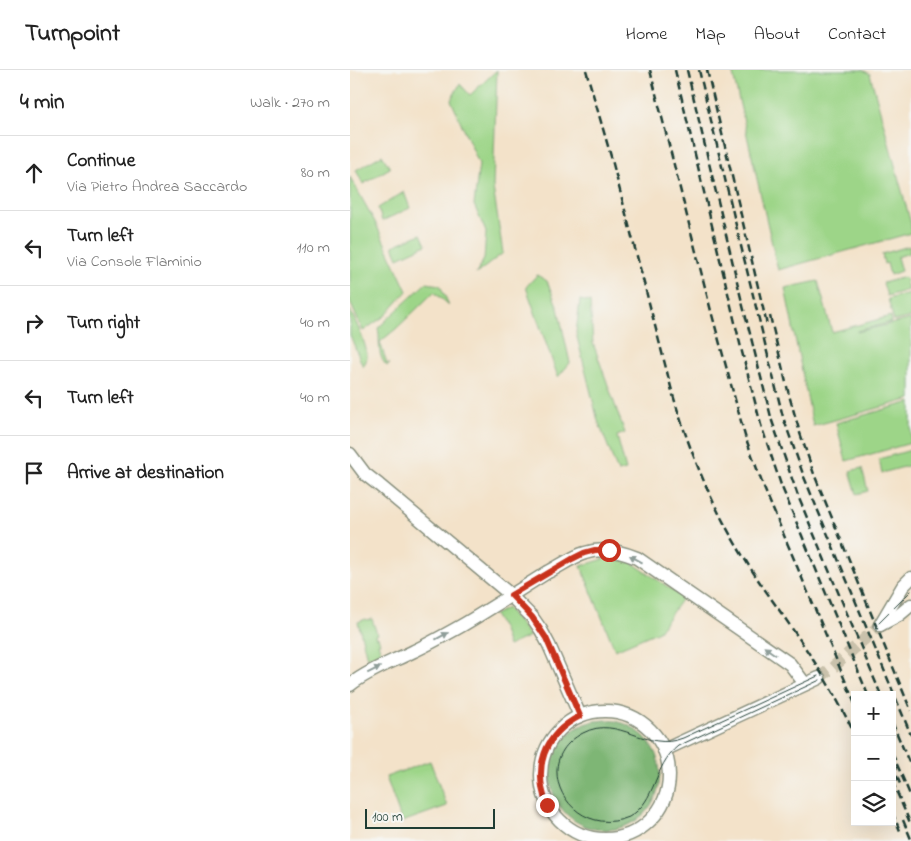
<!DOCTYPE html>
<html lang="en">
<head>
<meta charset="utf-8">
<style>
	body { margin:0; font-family:"Indie Flower",sans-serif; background:#f6f6f6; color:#222 }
	.controls { position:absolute; right:15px; bottom:15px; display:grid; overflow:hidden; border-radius:0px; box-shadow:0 5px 20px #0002 }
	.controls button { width:45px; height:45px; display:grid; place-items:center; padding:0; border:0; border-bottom:1px solid #e0e0e0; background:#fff; color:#222; font:25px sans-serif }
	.scale { position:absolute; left:15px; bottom:12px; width:130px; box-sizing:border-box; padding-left:5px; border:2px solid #1f3d34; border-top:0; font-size:14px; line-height:18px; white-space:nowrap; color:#1f3d34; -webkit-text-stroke:4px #f6f6f2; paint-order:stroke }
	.stop { position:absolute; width:15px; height:15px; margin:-11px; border:4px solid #c8321e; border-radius:50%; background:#fff }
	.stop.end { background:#c8321e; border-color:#fff; box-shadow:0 1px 5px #0008 }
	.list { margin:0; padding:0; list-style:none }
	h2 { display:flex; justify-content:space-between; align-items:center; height:65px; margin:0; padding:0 20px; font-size:21px }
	h2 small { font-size:16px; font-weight:400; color:#767676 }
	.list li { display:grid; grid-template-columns:32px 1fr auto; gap:15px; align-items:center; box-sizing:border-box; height:75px; padding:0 20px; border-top:1px solid #e0e0e0 }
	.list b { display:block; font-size:19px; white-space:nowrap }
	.list p { margin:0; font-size:16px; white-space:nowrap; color:#767676 }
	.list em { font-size:16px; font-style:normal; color:#767676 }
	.icon { flex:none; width:28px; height:28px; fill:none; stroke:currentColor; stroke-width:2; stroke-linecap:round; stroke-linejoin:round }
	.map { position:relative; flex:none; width:561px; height:771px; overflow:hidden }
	header { display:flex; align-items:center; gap:30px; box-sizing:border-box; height:70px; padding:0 25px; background:#fff; border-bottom:1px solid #e0e0e0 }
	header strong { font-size:24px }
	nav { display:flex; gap:28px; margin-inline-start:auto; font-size:18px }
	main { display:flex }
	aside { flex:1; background:#fff }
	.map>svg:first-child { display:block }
	.green { fill:#9dd588; stroke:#5e895e }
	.forest { fill:#7eb674; stroke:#4e7a54 }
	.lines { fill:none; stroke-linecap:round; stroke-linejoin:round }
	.tertiary-tunnel { stroke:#c9c1ab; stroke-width:12; stroke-dasharray:12 6; stroke-linecap:butt }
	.tertiary-casing { stroke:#89907e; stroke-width:15 }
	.tertiary { stroke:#fff; stroke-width:12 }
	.tram { stroke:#1f3d34; stroke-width:1 }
	.rail { stroke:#1f3d34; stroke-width:2.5; stroke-dasharray:8 4; stroke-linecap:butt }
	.oneway { fill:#8f9e9a }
	.route { stroke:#c8321e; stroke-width:6 }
</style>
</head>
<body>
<header>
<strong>Turnpoint</strong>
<nav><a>Home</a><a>Map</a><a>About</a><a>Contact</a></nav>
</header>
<main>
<aside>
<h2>4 min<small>Walk · 270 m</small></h2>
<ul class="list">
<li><svg class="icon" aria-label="ahead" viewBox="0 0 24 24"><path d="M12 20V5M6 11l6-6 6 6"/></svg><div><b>Continue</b><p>Via Pietro Andrea Saccardo</p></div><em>80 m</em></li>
<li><svg class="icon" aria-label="left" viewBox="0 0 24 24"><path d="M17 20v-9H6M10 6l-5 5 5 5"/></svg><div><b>Turn left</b><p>Via Console Flaminio</p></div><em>110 m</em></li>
<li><svg class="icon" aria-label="right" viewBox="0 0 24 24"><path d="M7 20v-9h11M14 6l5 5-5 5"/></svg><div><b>Turn right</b></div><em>40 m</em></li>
<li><svg class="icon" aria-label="left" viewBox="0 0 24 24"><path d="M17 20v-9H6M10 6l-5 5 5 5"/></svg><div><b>Turn left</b></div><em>40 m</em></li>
<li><svg class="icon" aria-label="arrive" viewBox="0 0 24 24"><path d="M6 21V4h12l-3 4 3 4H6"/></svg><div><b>Arrive at destination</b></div></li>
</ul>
</aside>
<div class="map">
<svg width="561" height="771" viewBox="0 0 561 771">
	<rect width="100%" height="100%" fill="#f6f6f2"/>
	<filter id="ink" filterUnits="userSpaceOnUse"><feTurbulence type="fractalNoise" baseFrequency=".02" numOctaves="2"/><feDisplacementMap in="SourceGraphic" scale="10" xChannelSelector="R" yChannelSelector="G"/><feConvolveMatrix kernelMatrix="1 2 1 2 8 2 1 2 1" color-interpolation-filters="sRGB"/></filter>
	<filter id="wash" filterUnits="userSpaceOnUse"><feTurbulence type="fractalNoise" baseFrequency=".0096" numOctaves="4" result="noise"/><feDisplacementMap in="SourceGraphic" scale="20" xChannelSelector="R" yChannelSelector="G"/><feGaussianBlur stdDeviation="1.12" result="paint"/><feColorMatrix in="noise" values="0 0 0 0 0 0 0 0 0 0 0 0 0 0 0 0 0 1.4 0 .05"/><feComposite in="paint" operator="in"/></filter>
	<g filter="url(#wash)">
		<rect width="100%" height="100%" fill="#f3e2c9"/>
		<g class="green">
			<path d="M147,0L143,117L153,183L126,204L134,189L136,162L124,135L129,94L101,30L110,14L120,25Z"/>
			<path d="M382,0H513L520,4L561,154V163L428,200Z"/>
			<path d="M32,85L40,98L13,114L6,100Z"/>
			<path d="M0,107L25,152L57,221L36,245L13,261L0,232Z"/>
			<path d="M54,122L60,138L32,151L28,138Z"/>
			<path d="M71,164L76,175L48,188L43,176Z"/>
			<path d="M559,176L560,183L547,187L551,201L540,205L537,193L534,194L532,184Z"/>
			<path d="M187,205L197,211L208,238L220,293L208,307L176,217Z"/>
			<path d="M555,207L558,220L537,226L533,213Z"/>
			<path d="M468,211L482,262L541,246L542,252L507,261V262L561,249V329L463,356L435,218Z"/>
			<path d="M76,213L90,215L99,235L84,222L47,258L30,272L37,294L39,293L40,294L37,296C26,285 31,272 28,258Z"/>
			<path d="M559,223L561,230V247L544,251L538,229Z"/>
			<path d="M230,230L240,232L243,273L275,363L267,366L276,400L268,402L248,351L226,263Z"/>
			<path d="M0,240C5,250 17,275 17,286C17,290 15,293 13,297L0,265Z"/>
			<path d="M561,332V373L496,391L486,353Z"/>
			<path d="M561,380V395L532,403L529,389Z"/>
			<path d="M512,398L518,421L507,424L500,401Z"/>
			<path d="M257,488L278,490L333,527L309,561L265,580L231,496Z"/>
			<path d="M157,538L180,566L158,576L153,560L144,545Z"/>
			<path d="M16,549L17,550L22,549L27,564L25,565L26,568L28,567L30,573H28L31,583L17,588L8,552Z"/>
			<path d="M80,691L97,736L52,752L36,707Z"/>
		</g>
		<circle class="forest" cx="255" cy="705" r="55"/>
	</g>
	<g filter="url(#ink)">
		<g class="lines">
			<path class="tertiary-tunnel" d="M469,608L481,599L530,555"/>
			<defs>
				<g id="tertiary">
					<path d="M0,384L15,404L29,415L156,521L182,547L191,560L199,575L230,646"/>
					<path d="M530,555L553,516L561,508"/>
					<path d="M530,555L549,545L561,535"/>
					<path d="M0,615C19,600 42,592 64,581C79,574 95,565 111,556C140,539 169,520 198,502C210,496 222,487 235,483C253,477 270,481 287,488L440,594L455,614"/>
					<circle cx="255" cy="705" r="64"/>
					<path d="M314,680L469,608"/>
				</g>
			</defs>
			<use href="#tertiary" class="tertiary-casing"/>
			<use href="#tertiary" class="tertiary"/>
			<g class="tram">
				<path d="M529,553L561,521"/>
				<path d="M468,606L333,668C296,683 269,644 233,663C176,692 222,771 279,747C307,731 303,696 328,676L470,610"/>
			</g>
			<g class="rail">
				<path d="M236,0L262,90L323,325C340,383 363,439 396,491C410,514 426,535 441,557C465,591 487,627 505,665"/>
				<path d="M300,0L361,241L395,366L414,418L505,634"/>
				<path d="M325,0L392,282L411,355L431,415L518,625"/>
				<path d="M337,0L391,228L422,351L448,426L531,625"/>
				<path d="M349,0L390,172L433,347L454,407L561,665"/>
				<path d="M357,0L417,255"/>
				<path d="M420,246L439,325L450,363L464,404L561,641"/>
				<path d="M542,652L561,697"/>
				<path d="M542,683L561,727"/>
				<path d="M542,695L551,716"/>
				<path d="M542,711L561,755"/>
				<path d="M542,742L551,763"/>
				<path d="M553,750L561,769"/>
			</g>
		</g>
		<defs><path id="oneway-solid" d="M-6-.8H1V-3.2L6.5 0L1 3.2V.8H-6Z" transform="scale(1.25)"/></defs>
		<g class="oneway">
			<use href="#oneway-solid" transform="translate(286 489) rotate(-151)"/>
			<use href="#oneway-solid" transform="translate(92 566) rotate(-28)"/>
			<use href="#oneway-solid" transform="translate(420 581) rotate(-145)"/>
			<use href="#oneway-solid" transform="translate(24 600) rotate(-26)"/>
		</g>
	</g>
	<g class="lines" filter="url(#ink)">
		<path class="route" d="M197,735C183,698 193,665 230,646L196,568L182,547L161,525L222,489L234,483L245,480H259"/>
	</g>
</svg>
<div class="controls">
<button>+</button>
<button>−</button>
<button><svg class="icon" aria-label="layers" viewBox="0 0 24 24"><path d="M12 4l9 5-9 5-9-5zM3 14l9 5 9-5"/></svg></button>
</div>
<div class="scale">100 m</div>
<div class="stop" style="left:259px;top:480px"></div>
<div class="stop end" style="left:197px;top:735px"></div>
</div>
</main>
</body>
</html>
